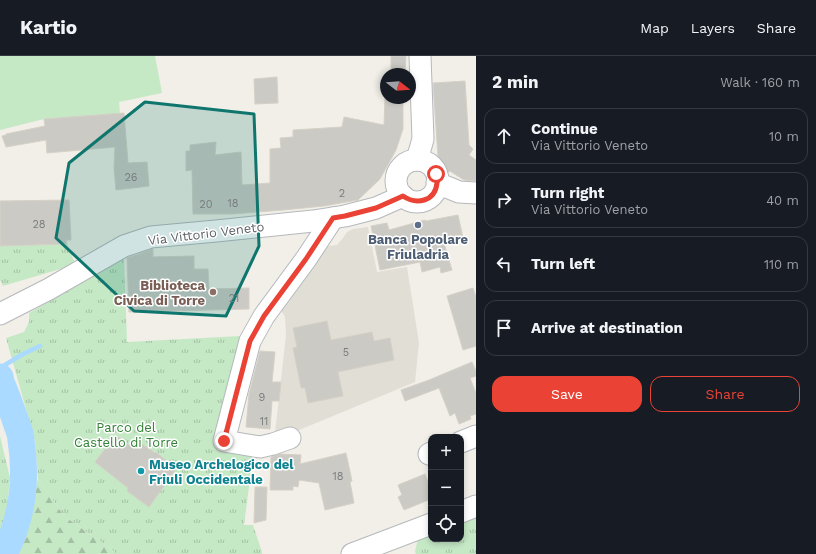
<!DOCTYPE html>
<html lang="en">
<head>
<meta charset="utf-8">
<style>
	body { margin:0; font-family:"Work Sans",sans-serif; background:#242831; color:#f1f3f6 }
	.controls { position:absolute; right:12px; bottom:12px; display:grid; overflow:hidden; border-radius:8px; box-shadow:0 2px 6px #0003 }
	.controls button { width:36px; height:36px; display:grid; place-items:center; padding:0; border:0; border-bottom:1px solid #363941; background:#171b24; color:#f1f3f6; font:20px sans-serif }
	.compass { position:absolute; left:380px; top:12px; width:36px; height:36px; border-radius:50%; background:#171b24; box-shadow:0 2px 6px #0003; rotate:107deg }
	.stop { position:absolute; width:12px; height:12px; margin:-9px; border:3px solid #ea4335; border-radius:50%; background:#fff }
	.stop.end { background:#ea4335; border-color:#fff; box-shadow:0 1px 4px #0008 }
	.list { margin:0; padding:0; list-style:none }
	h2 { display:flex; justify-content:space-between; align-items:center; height:52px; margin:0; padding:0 16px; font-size:17px }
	h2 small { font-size:13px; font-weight:400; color:#9ea1a6 }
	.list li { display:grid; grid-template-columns:26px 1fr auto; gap:12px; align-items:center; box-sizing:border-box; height:56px; margin:0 8px 8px; padding:0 8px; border:1px solid #363941; border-radius:12px }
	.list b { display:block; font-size:15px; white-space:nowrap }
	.list p { margin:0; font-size:13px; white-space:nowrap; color:#9ea1a6 }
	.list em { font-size:13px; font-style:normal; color:#9ea1a6 }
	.actions { display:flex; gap:8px; padding:12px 16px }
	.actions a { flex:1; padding:9px 0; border:1px solid #ea4335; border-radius:12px; text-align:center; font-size:14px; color:#ea4335 }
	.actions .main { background:#ea4335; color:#fff }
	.icon { flex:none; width:22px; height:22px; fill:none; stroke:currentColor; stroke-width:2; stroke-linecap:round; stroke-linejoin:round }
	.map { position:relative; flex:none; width:476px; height:498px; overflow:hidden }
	header { display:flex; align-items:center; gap:24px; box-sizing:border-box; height:56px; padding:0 20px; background:#171b24; border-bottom:1px solid #363941 }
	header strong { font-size:19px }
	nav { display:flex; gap:22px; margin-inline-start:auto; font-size:14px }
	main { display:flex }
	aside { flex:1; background:#171b24 }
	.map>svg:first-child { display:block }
	.education { fill:#e1ded6 }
	.grass { fill:url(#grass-tufts) }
	.forest { fill:url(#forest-firs) }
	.garden { fill:#c5e8c5 }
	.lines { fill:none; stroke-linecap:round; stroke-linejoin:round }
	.stream { stroke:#aadaff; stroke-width:4.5 }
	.river { stroke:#aadaff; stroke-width:27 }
	.building { fill:#cccac5; stroke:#d6d1c6 }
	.minor-casing { stroke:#b5b8bc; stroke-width:23 }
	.minor { stroke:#fff; stroke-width:21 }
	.route { stroke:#ea4335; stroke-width:5 }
	.marked { fill:#0f766e; fill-opacity:0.2; stroke:#0f766e; stroke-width:3; stroke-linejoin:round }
	.service-dot { fill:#5c6f8a; stroke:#fff; stroke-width:1.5 }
	.education-dot { fill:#8d6e63; stroke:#fff; stroke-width:1.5 }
	.culture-dot { fill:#0f9aa8; stroke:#fff; stroke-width:1.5 }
	.labels { text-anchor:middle; stroke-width:3; stroke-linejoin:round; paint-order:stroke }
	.number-label { font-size:11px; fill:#7a7d7f }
	.street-label { font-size:13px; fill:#5f6368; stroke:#fff }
	.service-label { font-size:13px; font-weight:bold; fill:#4e5e75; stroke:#fff }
	.education-label { font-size:13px; font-weight:bold; fill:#785e54; stroke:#fff; text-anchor:end }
	.park-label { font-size:13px; fill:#348238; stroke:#fff }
	.culture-label { font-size:13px; font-weight:bold; fill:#0d838f; stroke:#fff; text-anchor:start }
</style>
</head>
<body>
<header>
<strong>Kartio</strong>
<nav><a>Map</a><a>Layers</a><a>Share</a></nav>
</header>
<main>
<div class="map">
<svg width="476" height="498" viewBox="0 0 476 498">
	<defs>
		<pattern id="grass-tufts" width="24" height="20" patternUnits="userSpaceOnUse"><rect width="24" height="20" fill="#c5e8c5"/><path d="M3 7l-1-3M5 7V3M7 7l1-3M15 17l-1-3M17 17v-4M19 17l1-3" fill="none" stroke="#a3c0a4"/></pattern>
		<pattern id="forest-firs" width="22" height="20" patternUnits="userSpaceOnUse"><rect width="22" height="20" fill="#c5e8c5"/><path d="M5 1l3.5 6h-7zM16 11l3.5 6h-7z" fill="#a3c0a4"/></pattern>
	</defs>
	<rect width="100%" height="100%" fill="#f1efe8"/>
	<path class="education" d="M368,171L377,216L407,211L419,287L415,326L292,377H275L286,279L285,261L279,251L327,190L337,189L343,182L347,176L353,173Z"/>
	<g class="grass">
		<path d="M67,188L74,205L67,211L3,230L0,224V190Z"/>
		<path d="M124,203L127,286L240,280L217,389L253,399L244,469H253L262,496V498H115V496L64,460L38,423L35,385L6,282L24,276L29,266V257Z"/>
		<path d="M0,380L10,422L6,462L0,482Z"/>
		<path d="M476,459V498H416L415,496L418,482L431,475V483H461V464Z"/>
	</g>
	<path class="forest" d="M38,423L64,460L115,496V498H14L27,464Z"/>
	<path class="garden" d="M0,0H155L162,37L119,46L120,58L44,63L0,74Z"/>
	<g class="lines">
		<path class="stream" d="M0,312L23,298L40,290"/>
		<path class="river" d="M0,321L1,326C7,340 12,354 17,369C19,374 21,379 21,384C27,423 22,463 4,498"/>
	</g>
	<g class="building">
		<path d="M391,0H406L405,18H391Z"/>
		<path d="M277,21L278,47L255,48L254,23Z"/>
		<path d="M465,25L469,89L473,93L469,99L476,104V125L464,124L450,115L449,116L444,112L441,107L438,101L433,27Z"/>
		<path d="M385,42H403V73L396,94L380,123L358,144L324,150L284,154L232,158H193L192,114L186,115V95H190V89L216,86L215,99L241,96L242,129L270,127V93L281,92L280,82L293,81V74L342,71L344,61L384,69Z"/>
		<path d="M124,57L128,107L147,106L149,130L116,134L114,112L115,91L47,97L46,84L6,91L2,80L6,79V78L45,70L44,63Z"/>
		<path d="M69,144L71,184H66L67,188L0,190V145Z"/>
		<path d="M458,159L463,182L460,184L444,187L452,214L441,217L440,211L422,216L420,206L380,214L371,170L387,167L389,174L425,164L426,165Z"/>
		<path d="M153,193V201L194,200V213H208L209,233L249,232V253L129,256L127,202Z"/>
		<path d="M473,232L476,241V290L463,294L447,240Z"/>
		<path d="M327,265L331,284L372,276L374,285L390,282L394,304L338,316L343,340L308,347L305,332H301L293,292L297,291L293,272Z"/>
		<path d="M260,295L275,296L272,326H281L279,345H272L270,373L246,371L249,338Z"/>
		<path d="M472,306L476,315V320L470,322L476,337V358L470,360L471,363L459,368L455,357L450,360L439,332L405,345L401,334L429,324Z"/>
		<path d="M116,379L132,391L136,384L155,397L156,396L176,413L149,451L127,435L128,432L95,406Z"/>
		<path d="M346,397L352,425L350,426L354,447L325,454L319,427L299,424L298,431L293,430V434H270L271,401L280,398L301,399L300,408Z"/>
		<path d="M425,418L431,434V443L404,454L398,441L402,439L398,429Z"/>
		<path d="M255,431H267L266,464L254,467Z"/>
	</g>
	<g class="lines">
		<defs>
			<g id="minor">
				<path d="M417,104L423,83L420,0"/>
				<circle cx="417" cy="125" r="21"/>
				<path d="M437,127L459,136L476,137"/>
				<path d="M0,258L49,233L124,190L151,181L216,175L313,165L345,160L376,152L403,140"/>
				<path d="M290,382L273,388L260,391L224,385L250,285L264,260L306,203L333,162"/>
				<path d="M461,386L476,380"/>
				<path d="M429,398L431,397"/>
				<path d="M461,456L476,450"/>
				<path d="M352,498L431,468"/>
			</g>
		</defs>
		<use href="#minor" class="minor-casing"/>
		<use href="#minor" class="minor"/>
	</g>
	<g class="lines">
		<path class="route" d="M224,385L250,285L264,260L306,203L333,162L345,160L376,152L403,140C416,149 435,146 437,127C438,124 437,121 436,118"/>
	</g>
	<path class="marked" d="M145,46L254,58L259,190L226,260L134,255L56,182L69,107Z"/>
	<circle class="service-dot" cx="418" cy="169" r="4"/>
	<circle class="education-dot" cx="213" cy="236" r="4"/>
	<circle class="culture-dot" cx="141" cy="415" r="4"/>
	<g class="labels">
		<g class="number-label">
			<text x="131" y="125">26</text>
			<text x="342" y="141">2</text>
			<text x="233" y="151">18</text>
			<text x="206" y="152">20</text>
			<text x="39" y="172">28</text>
			<text x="234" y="246">21</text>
			<text x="346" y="300">5</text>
			<text x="262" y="345">9</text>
			<text x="264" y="369">11</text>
			<text x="338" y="424">18</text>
		</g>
		<g class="street-label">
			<text transform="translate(206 177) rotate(-7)" y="5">Via Vittorio Veneto</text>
		</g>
		<g class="service-label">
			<text x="418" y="188">Banca Popolare<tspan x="418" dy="15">Friuladria</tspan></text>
		</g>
		<g class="education-label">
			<text x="205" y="234">Biblioteca<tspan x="205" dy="15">Civica di Torre</tspan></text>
		</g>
		<g class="park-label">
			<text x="126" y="376">Parco del<tspan x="126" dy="15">Castello di Torre</tspan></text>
		</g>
		<g class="culture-label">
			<text x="149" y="413">Museo Archelogico del<tspan x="149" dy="15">Friuli Occidentale</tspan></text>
		</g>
	</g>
</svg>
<div class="controls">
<button>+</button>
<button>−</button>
<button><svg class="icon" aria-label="locate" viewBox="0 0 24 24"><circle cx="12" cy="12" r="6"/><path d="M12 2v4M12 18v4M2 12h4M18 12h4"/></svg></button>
</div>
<svg class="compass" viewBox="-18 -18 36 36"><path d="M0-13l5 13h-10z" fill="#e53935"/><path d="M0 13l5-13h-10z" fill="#9ea1a6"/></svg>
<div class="stop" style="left:436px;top:118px"></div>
<div class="stop end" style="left:224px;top:385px"></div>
</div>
<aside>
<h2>2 min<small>Walk · 160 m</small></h2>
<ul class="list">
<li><svg class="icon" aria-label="ahead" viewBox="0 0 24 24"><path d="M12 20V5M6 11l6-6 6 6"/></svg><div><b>Continue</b><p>Via Vittorio Veneto</p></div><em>10 m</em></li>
<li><svg class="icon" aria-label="right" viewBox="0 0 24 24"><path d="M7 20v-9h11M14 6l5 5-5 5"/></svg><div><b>Turn right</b><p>Via Vittorio Veneto</p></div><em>40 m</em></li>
<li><svg class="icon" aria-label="left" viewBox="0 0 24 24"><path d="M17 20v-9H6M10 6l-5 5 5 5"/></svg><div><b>Turn left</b></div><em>110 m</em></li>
<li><svg class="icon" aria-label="arrive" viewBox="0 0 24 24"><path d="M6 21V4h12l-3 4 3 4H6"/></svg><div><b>Arrive at destination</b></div></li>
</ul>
<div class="actions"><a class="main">Save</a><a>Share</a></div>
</aside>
</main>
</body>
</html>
